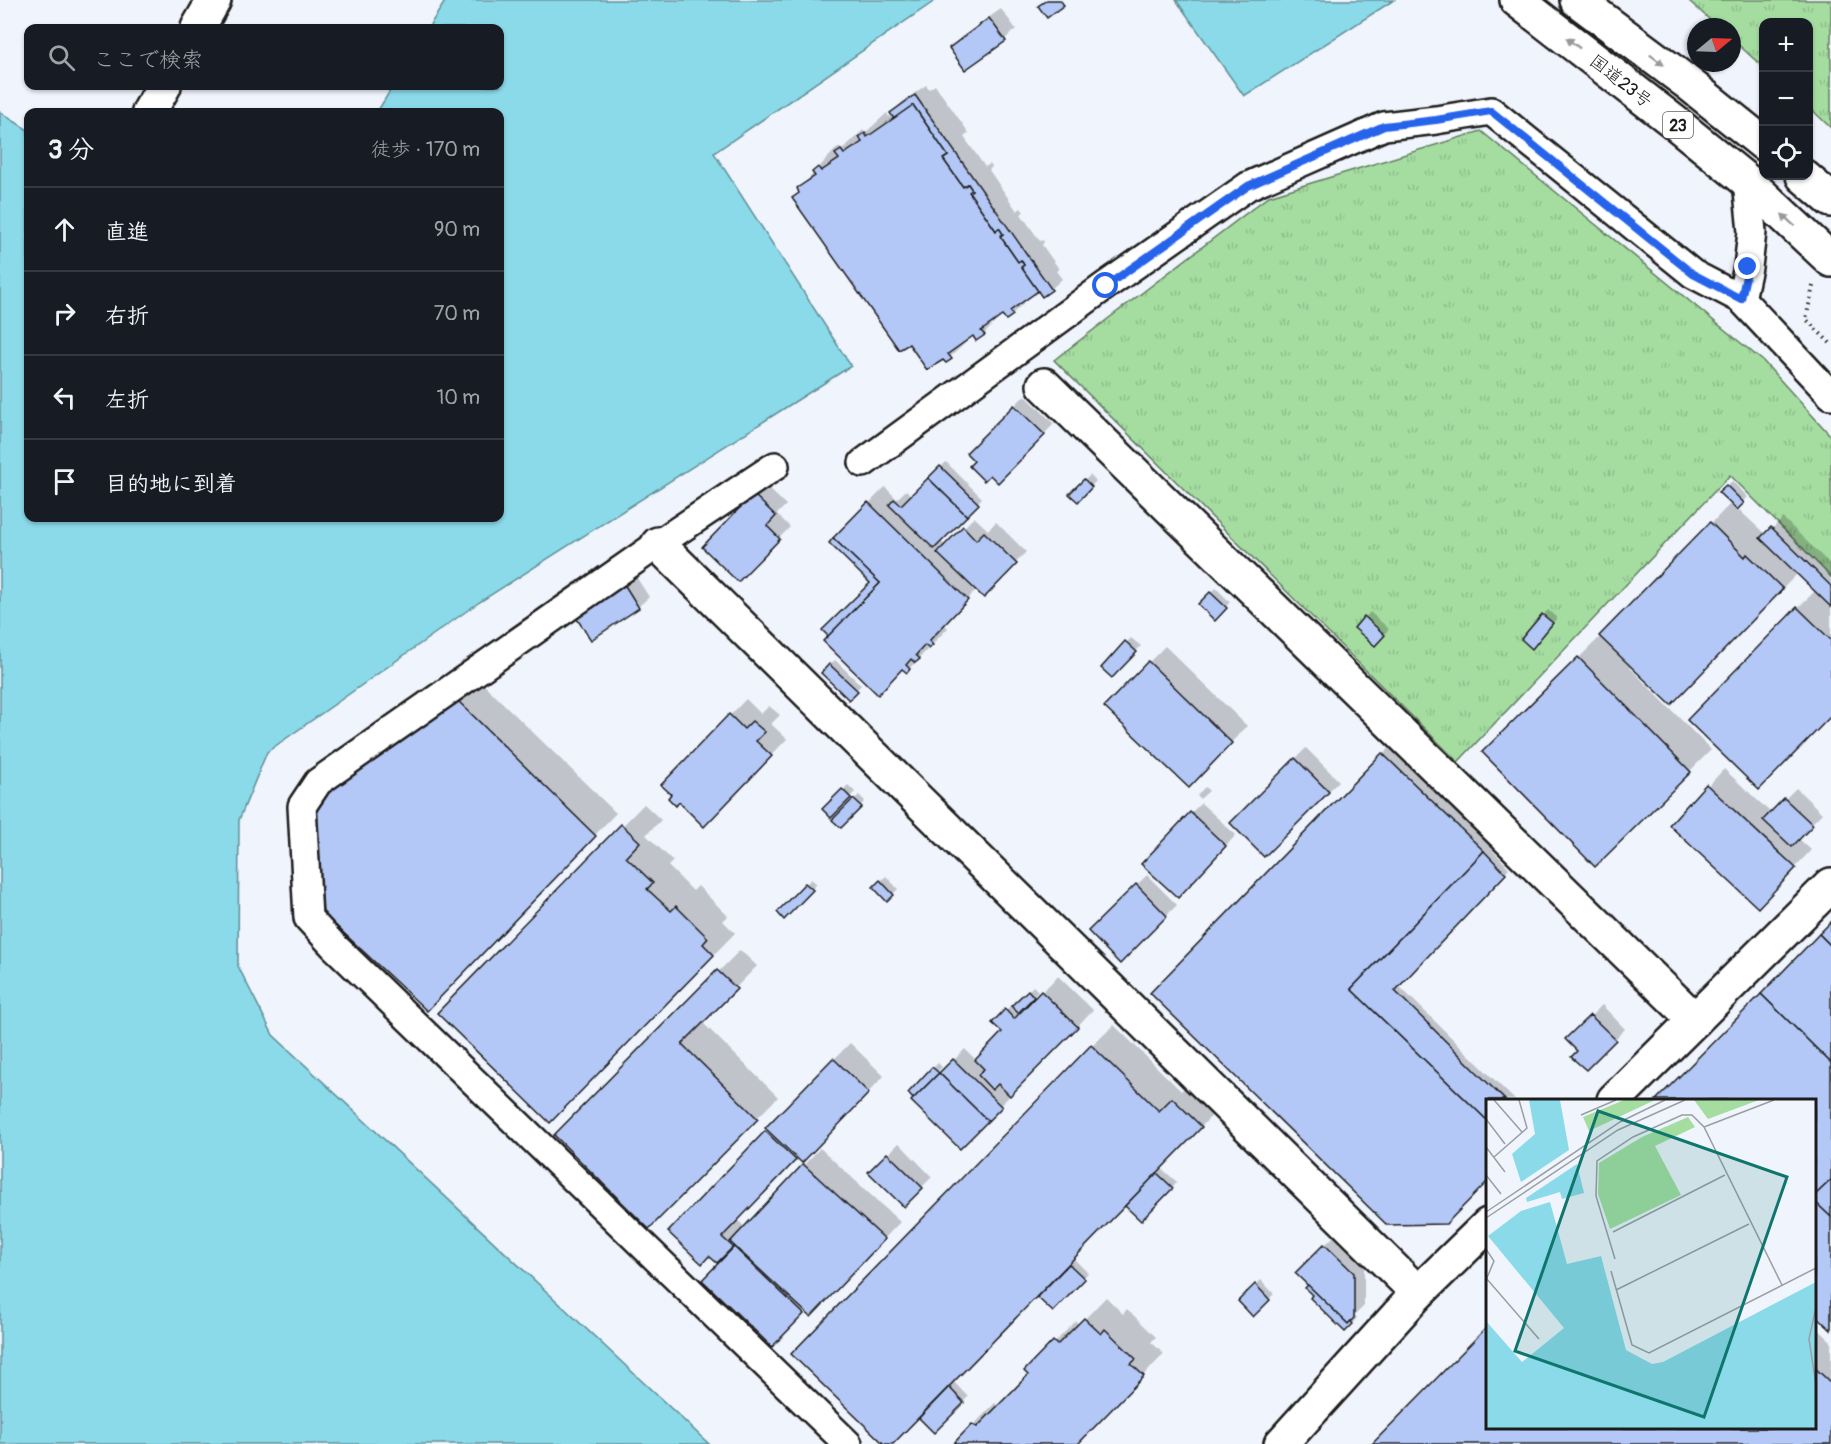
<!DOCTYPE html>
<html lang="ja">
<head>
<meta charset="utf-8">
<style>
	body { margin:0; font-family:Pangolin,"Klee One",sans-serif; background:#242831; color:#f1f3f6 }
	.controls { position:absolute; right:18px; top:18px; display:grid; overflow:hidden; border-radius:12px; box-shadow:0 2px 4px #0004 }
	.controls button { width:54px; height:54px; display:grid; place-items:center; padding:0; border:0; border-bottom:2px solid #363941; background:#171b24; color:#f1f3f6; font:30px sans-serif }
	.compass { position:absolute; left:1687px; top:18px; width:54px; height:54px; border-radius:50%; background:#171b24; box-shadow:0 2px 4px #0004; rotate:71deg }
	.stop { position:absolute; width:18px; height:18px; margin:-14px; border:4px solid #2563eb; border-radius:50%; background:#fff }
	.stop.end { background:#2563eb; border-color:#fff; box-shadow:0 2px 6px #0008 }
	.list { margin:0; padding:0; list-style:none }
	h2 { display:flex; justify-content:space-between; align-items:center; height:78px; margin:0; padding:0 24px; font-size:26px }
	h2 small { font-size:20px; font-weight:400; color:#9ea1a6 }
	.list li { display:grid; grid-template-columns:39px 1fr auto; gap:18px; align-items:center; box-sizing:border-box; height:84px; padding:0 24px; border-top:2px solid #363941 }
	.list b { display:block; font-size:22px; white-space:nowrap }
	.list em { font-size:20px; font-style:normal; color:#9ea1a6 }
	.icon { flex:none; width:33px; height:33px; fill:none; stroke:currentColor; stroke-width:2; stroke-linecap:round; stroke-linejoin:round }
	.map { position:relative; flex:none; width:1831px; height:1444px; overflow:hidden }
	.search { position:absolute; background:#171b24; box-shadow:0 2px 4px #0004; left:24px; top:24px; width:480px; height:66px; display:flex; align-items:center; gap:15px; box-sizing:border-box; padding:0 21px; border-radius:12px; color:#9ea1a6; font-size:22px }
	.panel { position:absolute; background:#171b24; box-shadow:0 2px 4px #0004; left:24px; top:108px; width:480px; height:414px; border-radius:12px }
	.map>svg:first-child { display:block }
	.grass { fill:url(#grass-tufts); stroke:#607c5e; stroke-width:1.5 }
	.water { fill:#8bdae9; stroke:#5f8e97; stroke-width:1.5 }
	.shadow { fill:#0003 }
	.building { fill:#b3c8f7; stroke:#1c1c1c; stroke-width:1.5 }
	.lines { fill:none; stroke-linecap:round; stroke-linejoin:round }
	.minor-casing { stroke:#1c1c1c; stroke-width:32 }
	.tertiary-casing { stroke:#1c1c1c; stroke-width:38 }
	.trunk-casing { stroke:#1c1c1c; stroke-width:38 }
	.path { stroke:#1c1c1c; stroke-width:4; stroke-dasharray:1.5 4.5; stroke-linecap:butt }
	.minor { stroke:#fff; stroke-width:27 }
	.tertiary { stroke:#fff; stroke-width:33 }
	.trunk { stroke:#fff; stroke-width:33 }
	.oneway { fill:#999 }
	.route { stroke:#2563eb; stroke-width:8 }
	.labels { text-anchor:middle; stroke-width:4.5; stroke-linejoin:round; paint-order:stroke }
	.shield { fill:#fff; stroke:#606060; stroke-width:1.5 }
	.shield-label { font-size:16px; font-weight:bold; fill:#1c1c1c }
	.street-label { font-size:18px; fill:#1c1c1c; stroke:#fff }
	.inset-road { fill:none; stroke:#9b9ea3; stroke-width:1.5 }
	.view { fill:#0f766e; fill-opacity:0.15; stroke:#0f766e; stroke-width:3 }
	.inset-edge { fill:none; stroke:#1c1c1c; stroke-width:3 }
</style>
</head>
<body>
<div class="map">
<svg width="1831" height="1444" viewBox="0 0 1831 1444">
	<defs>
		<pattern id="grass-tufts" width="24" height="20" patternUnits="userSpaceOnUse" patternTransform="scale(1.5)"><rect width="24" height="20" fill="#a5dda1"/><path d="M3 7l-1-3M5 7V3M7 7l1-3M15 17l-1-3M17 17v-4M19 17l1-3" fill="none" stroke="#8dbd8a"/></pattern>
	</defs>
	<rect width="100%" height="100%" fill="#f0f4fd"/>
	<filter id="ink" filterUnits="userSpaceOnUse"><feTurbulence type="fractalNoise" baseFrequency=".0167" numOctaves="2"/><feDisplacementMap in="SourceGraphic" scale="12" xChannelSelector="R" yChannelSelector="G"/><feConvolveMatrix kernelMatrix="1 2 1 2 8 2 1 2 1" color-interpolation-filters="sRGB"/></filter>
	<g filter="url(#ink)">
		<g class="grass">
			<path d="M1688,0H1831V128L1809,107L1808,22H1764L1763,67L1732,39V27H1718Z"/>
			<path d="M1481,131L1763,361L1831,436V577L1730,475L1458,762L1054,360L1269,196Z"/>
		</g>
		<g class="water">
			<path d="M446,0H936L714,153L851,366L478,603L267,752L239,820L238,966L273,1035L709,1444H0V112L28,130V518H500V112H377L393,86H500V28H428Z"/>
			<path d="M1176,0H1394L1244,96Z"/>
		</g>
		<g class="shadow">
			<path d="M1001,9L1016,29L1005,39L965,68L951,48L961,37Z"/>
			<path d="M40,22L51,28H34Z"/>
			<path d="M28,37V48L24,45Z"/>
			<path d="M926,85L929,89L935,85L969,133L964,137L985,167L990,164L992,167L989,170L1017,211L1021,208L1024,212L1021,214L1040,241L1043,240L1044,242L1042,245L1059,269L1056,271L1062,279L1051,289H1038L1012,314H1003L984,334L974,335L946,361L799,189L835,150L840,147L842,150L863,130L865,133L887,113L889,117L893,115L892,113L902,102Z"/>
			<path d="M1025,395L1054,424L998,481L968,453Z"/>
			<path d="M946,462L982,498L940,541L946,546L974,517L988,530L996,522L1026,552L984,596L977,589L944,624L948,628L907,671L872,583L834,539L885,487L897,499L906,490L912,496Z"/>
			<path d="M1090,475L1096,481L1078,500L1072,494Z"/>
			<path d="M1732,481L1748,497L1737,508L1766,535L1783,518L1831,565V714L1798,608L1816,590L1798,573L1692,682L1632,666L1630,668L1711,750L1595,865L1484,752L1601,636L1731,503L1720,492Z"/>
			<path d="M765,485L786,505L777,514L790,527L738,580L705,547Z"/>
			<path d="M635,575L649,597L638,607L577,616Z"/>
			<path d="M1216,588L1230,602L1215,619L1200,604Z"/>
			<path d="M1548,610L1557,618L1537,642L1543,615Z"/>
			<path d="M1370,612L1389,629L1375,644L1356,628Z"/>
			<path d="M1131,638L1141,646L1112,676L1103,668Z"/>
			<path d="M1165,646L1247,726L1205,770L1106,706Z"/>
			<path d="M835,660L861,685L849,698L823,673Z"/>
			<path d="M476,677L616,813L448,988L314,794Z"/>
			<path d="M746,699L761,714L769,706L780,715L771,724L787,739L704,825L663,785Z"/>
			<path d="M1405,732L1505,829L1489,846L1509,868L1398,985L1515,1100H1488L1152,993Z"/>
			<path d="M1306,748L1339,781L1264,855L1232,823Z"/>
			<path d="M1724,769L1771,813L1796,788L1822,813L1798,838L1811,850L1774,890L1671,825Z"/>
			<path d="M848,785L855,792L831,816L824,810Z"/>
			<path d="M1205,787L1209,791L1200,799L1197,795Z"/>
			<path d="M859,795L865,801L841,826L834,820Z"/>
			<path d="M1201,803L1236,835L1189,886L1191,813Z"/>
			<path d="M644,804L661,820L646,835L673,861L668,866L693,891L698,886L728,916L723,921L735,933L550,1121L439,1013Z"/>
			<path d="M1147,875L1177,905L1120,962L1090,931Z"/>
			<path d="M886,876L898,889L887,900L875,887Z"/>
			<path d="M811,879L817,884L784,917L779,912Z"/>
			<path d="M1831,924V1328L1814,1100H1658Z"/>
			<path d="M740,950L757,966L702,1022L778,1097L649,1227L556,1135Z"/>
			<path d="M1058,976L1093,1010L960,1147L913,1101L965,1049L976,1060L1004,1032L1006,1010L1022,994L1024,996L1033,986L1038,991L1028,1000L1031,1003Z"/>
			<path d="M1602,1005L1625,1029L1586,1068L1579,1051L1568,1039Z"/>
			<path d="M1114,1025L1181,1091L1195,1078L1222,1105L1161,1168L1177,1182L1140,1219L1125,1204L1073,1258L1088,1273L1053,1310L1037,1295L953,1381L968,1397L934,1431L919,1416L891,1444H886L1092,1046Z"/>
			<path d="M850,1043L884,1076L802,1161L798,1157L737,1220L745,1227L820,1148L900,1222L827,1299L806,1310L772,1345L704,1279L736,1246L734,1244L717,1261L709,1254L670,1232L769,1129L767,1128Z"/>
			<path d="M938,1063L942,1067L913,1096L910,1093Z"/>
			<path d="M899,1143L932,1177L904,1205L871,1172Z"/>
			<path d="M1336,1234L1364,1262V1306L1355,1315L1357,1318L1345,1330L1314,1294L1310,1285L1297,1273Z"/>
			<path d="M1261,1280L1274,1294L1253,1315L1240,1301Z"/>
			<path d="M1106,1297L1123,1314L1127,1309L1156,1337L1151,1342L1164,1354L1077,1444H955L995,1403L999,1407L1030,1375L1026,1371L1076,1321L1079,1325Z"/>
			<path d="M1814,1325L1831,1341V1444H1375L1488,1428H1814Z"/>
		</g>
		<g class="building">
			<path d="M1047,0H1060L1064,5L1047,18L1038,6Z"/>
			<path d="M989,18L1006,41L965,70L949,48Z"/>
			<path d="M915,95L1052,290L1042,297L1021,267L1024,265L1021,260L1018,262L1000,236L1003,234L999,228L996,231L969,192L972,190L968,184L963,187L943,159L948,156L913,105L894,119L890,113Z"/>
			<path d="M913,105L948,156L943,159L963,187L968,184L972,190L969,192L996,231L999,228L1003,234L1000,236L1018,262L1021,260L1024,265L1021,267L1038,291L1010,311L1013,315L1006,320L1002,316L981,331L985,335L976,341L973,336L948,354L952,359L946,363L943,360L927,370L909,344L899,350L792,198L799,193L797,188L815,176L812,172L818,167L821,171L839,159L835,154L841,150L844,154L862,142L859,137L865,133L867,137Z"/>
			<path d="M1014,405L1045,435L998,483L990,475L984,481L969,466L974,461L966,453Z"/>
			<path d="M940,466L979,504L967,516L928,478Z"/>
			<path d="M928,478L967,516L934,549L889,505L894,499L901,505Z"/>
			<path d="M1084,479L1092,487L1078,502L1069,494Z"/>
			<path d="M1726,485L1744,503L1737,510L1718,492Z"/>
			<path d="M753,494L776,516L767,526L780,539L738,582L702,547Z"/>
			<path d="M868,502L968,600L929,641L933,645L929,649L925,645L916,655L920,659L915,663L911,659L906,665L910,669L907,673L902,669L878,695L823,641L880,583L833,538Z"/>
			<path d="M1710,522L1745,557L1747,554L1783,589L1671,705L1599,636Z"/>
			<path d="M963,526L976,540L984,532L1017,564L984,598L937,553Z"/>
			<path d="M1771,527L1831,586V607L1760,538Z"/>
			<path d="M833,538L880,583L828,636L822,630L870,583L829,543Z"/>
			<path d="M624,584L639,608L591,640L575,616Z"/>
			<path d="M1210,592L1227,608L1215,621L1198,604Z"/>
			<path d="M1797,607L1831,640V716L1759,790L1687,720Z"/>
			<path d="M1542,614L1553,623L1532,649L1521,639Z"/>
			<path d="M1364,616L1385,635L1375,646L1354,628Z"/>
			<path d="M1125,641L1137,652L1112,678L1101,668Z"/>
			<path d="M1578,657L1691,772L1595,867L1482,752Z"/>
			<path d="M1148,661L1232,743L1189,788L1104,707Z"/>
			<path d="M829,664L858,691L849,700L821,673Z"/>
			<path d="M454,697L596,836L427,1011L317,908L313,794Z"/>
			<path d="M729,714L744,729L752,721L765,732L756,741L772,756L704,827L679,802L676,806L668,798L671,794L661,785Z"/>
			<path d="M1382,753L1484,851L1351,989L1488,1121V1181L1446,1224L1387,1225L1150,993Z"/>
			<path d="M1295,758L1329,792L1264,857L1230,823Z"/>
			<path d="M1706,784L1796,868L1758,908L1669,825Z"/>
			<path d="M842,789L851,798L831,818L822,809Z"/>
			<path d="M1784,798L1813,825L1792,847L1763,820Z"/>
			<path d="M853,799L862,807L841,828L832,820Z"/>
			<path d="M1190,812L1226,846L1178,898L1141,864Z"/>
			<path d="M621,824L640,842L626,857L653,883L647,889L671,911L676,906L708,938L703,944L714,955L550,1123L437,1013Z"/>
			<path d="M1484,851L1506,874L1395,991L1505,1100H1488V1121L1351,989Z"/>
			<path d="M880,880L894,895L887,902L873,887Z"/>
			<path d="M805,883L813,890L784,920L777,912Z"/>
			<path d="M1136,884L1167,916L1120,964L1088,931Z"/>
			<path d="M1831,922V946L1819,934Z"/>
			<path d="M1819,934L1831,946V1063L1761,994Z"/>
			<path d="M717,970L737,989L682,1044L758,1119L649,1229L554,1135Z"/>
			<path d="M1028,990L1034,997L1018,1013L1011,1006Z"/>
			<path d="M1041,991L1078,1027L1010,1096L998,1084L992,1090L978,1075L984,1069L975,1060L1002,1032L992,1023L1005,1009L1014,1019Z"/>
			<path d="M1761,994L1831,1063V1180L1814,1196V1100H1656Z"/>
			<path d="M1590,1015L1616,1040L1586,1070L1571,1057L1577,1051L1565,1039Z"/>
			<path d="M1091,1045L1159,1111L1172,1098L1202,1127L893,1444H884L791,1354Z"/>
			<path d="M833,1058L869,1093L802,1163L765,1128Z"/>
			<path d="M953,1059L1002,1107L988,1121L939,1073Z"/>
			<path d="M932,1067L939,1073L913,1099L908,1093Z"/>
			<path d="M939,1073L988,1121L960,1149L911,1101Z"/>
			<path d="M765,1131L796,1160L722,1237L733,1247L717,1263L709,1256L702,1264L668,1232Z"/>
			<path d="M887,1153L923,1188L904,1207L868,1172Z"/>
			<path d="M803,1164L885,1239L811,1317L730,1242Z"/>
			<path d="M1157,1173L1173,1188L1141,1221L1125,1206Z"/>
			<path d="M1831,1180V1217L1814,1201V1196Z"/>
			<path d="M1814,1201L1831,1217V1330L1814,1314Z"/>
			<path d="M1324,1244L1354,1273V1318L1348,1324L1295,1273Z"/>
			<path d="M734,1247L804,1314L772,1347L702,1280Z"/>
			<path d="M1069,1264L1085,1279L1053,1312L1037,1297Z"/>
			<path d="M1255,1284L1270,1300L1253,1317L1238,1301Z"/>
			<path d="M1308,1285L1348,1324L1351,1321L1353,1324L1345,1332L1310,1298L1312,1295L1305,1288Z"/>
			<path d="M1084,1318L1101,1334L1105,1329L1136,1359L1131,1364L1144,1376L1078,1444H953L972,1424L977,1427L1028,1375L1024,1371L1053,1341L1057,1345Z"/>
			<path d="M1488,1326V1428H1814V1367L1831,1383V1444H1372Z"/>
			<path d="M949,1387L964,1403L934,1433L919,1418Z"/>
		</g>
		<g class="lines">
			<defs>
				<g id="minor">
					<path d="M1741,299L1748,267L1752,232L1747,181"/>
					<path d="M863,463L1105,286L1248,186L1384,126L1436,120L1491,111L1693,274L1741,299L1831,395"/>
					<path d="M775,466L658,544L318,782L302,806L308,918L334,946L848,1444"/>
				</g>
				<g id="tertiary">
					<path d="M198,28L214,0"/>
					<path d="M149,112L164,86"/>
					<path d="M1044,385L1695,1020"/>
					<path d="M658,544L1418,1293"/>
					<path d="M1614,1100L1831,885"/>
					<path d="M1281,1444L1418,1293L1488,1225"/>
				</g>
				<g id="trunk">
					<path d="M1517,0L1673,121L1747,181L1831,260"/>
					<path d="M1577,0L1688,83L1764,144"/>
					<path d="M1803,176L1831,200"/>
				</g>
			</defs>
			<use href="#minor" class="minor-casing"/>
			<use href="#tertiary" class="tertiary-casing"/>
			<use href="#trunk" class="trunk-casing"/>
			<path class="path" d="M1813,286L1806,319L1831,344"/>
			<use href="#minor" class="minor"/>
			<use href="#tertiary" class="tertiary"/>
			<use href="#trunk" class="trunk"/>
		</g>
		<defs><path id="oneway-solid" d="M-6-.8H1V-3.2L6.5 0L1 3.2V.8H-6Z" transform="scale(1.5)"/></defs>
		<g class="oneway">
			<use href="#oneway-solid" transform="translate(1573 43) rotate(-142)"/>
			<use href="#oneway-solid" transform="translate(1657 60) rotate(37)"/>
			<use href="#oneway-solid" transform="translate(1788 220) rotate(-137)"/>
		</g>
	</g>
	<g class="lines" filter="url(#ink)">
		<path class="route" d="M1106,286L1248,186L1384,126L1436,120L1491,111L1693,274L1741,299L1748,267"/>
	</g>
	<g class="labels">
		<rect class="shield" x="1663" y="112" width="30" height="26" rx="4.5"/>
		<g class="shield-label">
			<text x="1678" y="131">23</text>
		</g>
		<g class="street-label">
			<text transform="translate(1621 81) rotate(38)" y="6">国道23号</text>
		</g>
	</g>
	<g transform="translate(1486 1099)">
		<rect width="330" height="330" fill="#f0f4fd"/>
		<path d="M138,1H169L103,32L97,18ZM208,1H273L222,20ZM202,18L209,28L169,47L195,96L124,130L112,95L113,64L156,38Z" fill="#a5dda1"/>
		<path d="M43,1H74L83,51L35,83L26,55L49,35ZM91,65L98,94L76,100L74,93L41,103L40,99ZM64,103L81,165L115,157L140,251L166,265L177,263L330,183V329H0V222L36,263L78,229L2,137L35,112Z" fill="#8bdae9"/>
		<path class="inset-road" d="M8,1L36,33M95,16L130,1M0,20L19,45M218,28L288,1M0,48L19,73M8,58L41,29L33,1M0,76L15,95M0,113L134,23L179,1M0,119L132,31L199,1M127,133L239,76M0,150L8,162L0,181M129,160L110,97L111,62L147,38L196,16H206L218,28L296,186M125,172L146,246L163,254L330,169M0,179L53,240M130,191L263,125M330,208L323,240L330,286"/>
		<path class="view" d="M112,12L301,78L218,318L29,252Z"/>
		<rect width="330" height="330" class="inset-edge"/>
	</g>
</svg>
<div class="controls">
<button>+</button>
<button>−</button>
<button><svg class="icon" aria-label="locate" viewBox="0 0 24 24"><circle cx="12" cy="12" r="6"/><path d="M12 2v4M12 18v4M2 12h4M18 12h4"/></svg></button>
</div>
<svg class="compass" viewBox="-18 -18 36 36"><path d="M0-13l5 13h-10z" fill="#e53935"/><path d="M0 13l5-13h-10z" fill="#9ea1a6"/></svg>
<div class="stop" style="left:1106px;top:286px"></div>
<div class="stop end" style="left:1748px;top:267px"></div>
<div class="search"><svg class="icon" aria-label="search" viewBox="0 0 24 24"><circle cx="10" cy="10" r="6"/><path d="M15 15l6 6"/></svg>ここで検索</div>
<section class="panel">
<h2>3 分<small>徒歩 · 170 m</small></h2>
<ul class="list">
<li><svg class="icon" aria-label="ahead" viewBox="0 0 24 24"><path d="M12 20V5M6 11l6-6 6 6"/></svg><div><b>直進</b></div><em>90 m</em></li>
<li><svg class="icon" aria-label="right" viewBox="0 0 24 24"><path d="M7 20v-9h11M14 6l5 5-5 5"/></svg><div><b>右折</b></div><em>70 m</em></li>
<li><svg class="icon" aria-label="left" viewBox="0 0 24 24"><path d="M17 20v-9H6M10 6l-5 5 5 5"/></svg><div><b>左折</b></div><em>10 m</em></li>
<li><svg class="icon" aria-label="arrive" viewBox="0 0 24 24"><path d="M6 21V4h12l-3 4 3 4H6"/></svg><div><b>目的地に到着</b></div></li>
</ul>
</section>
</div>
</body>
</html>
